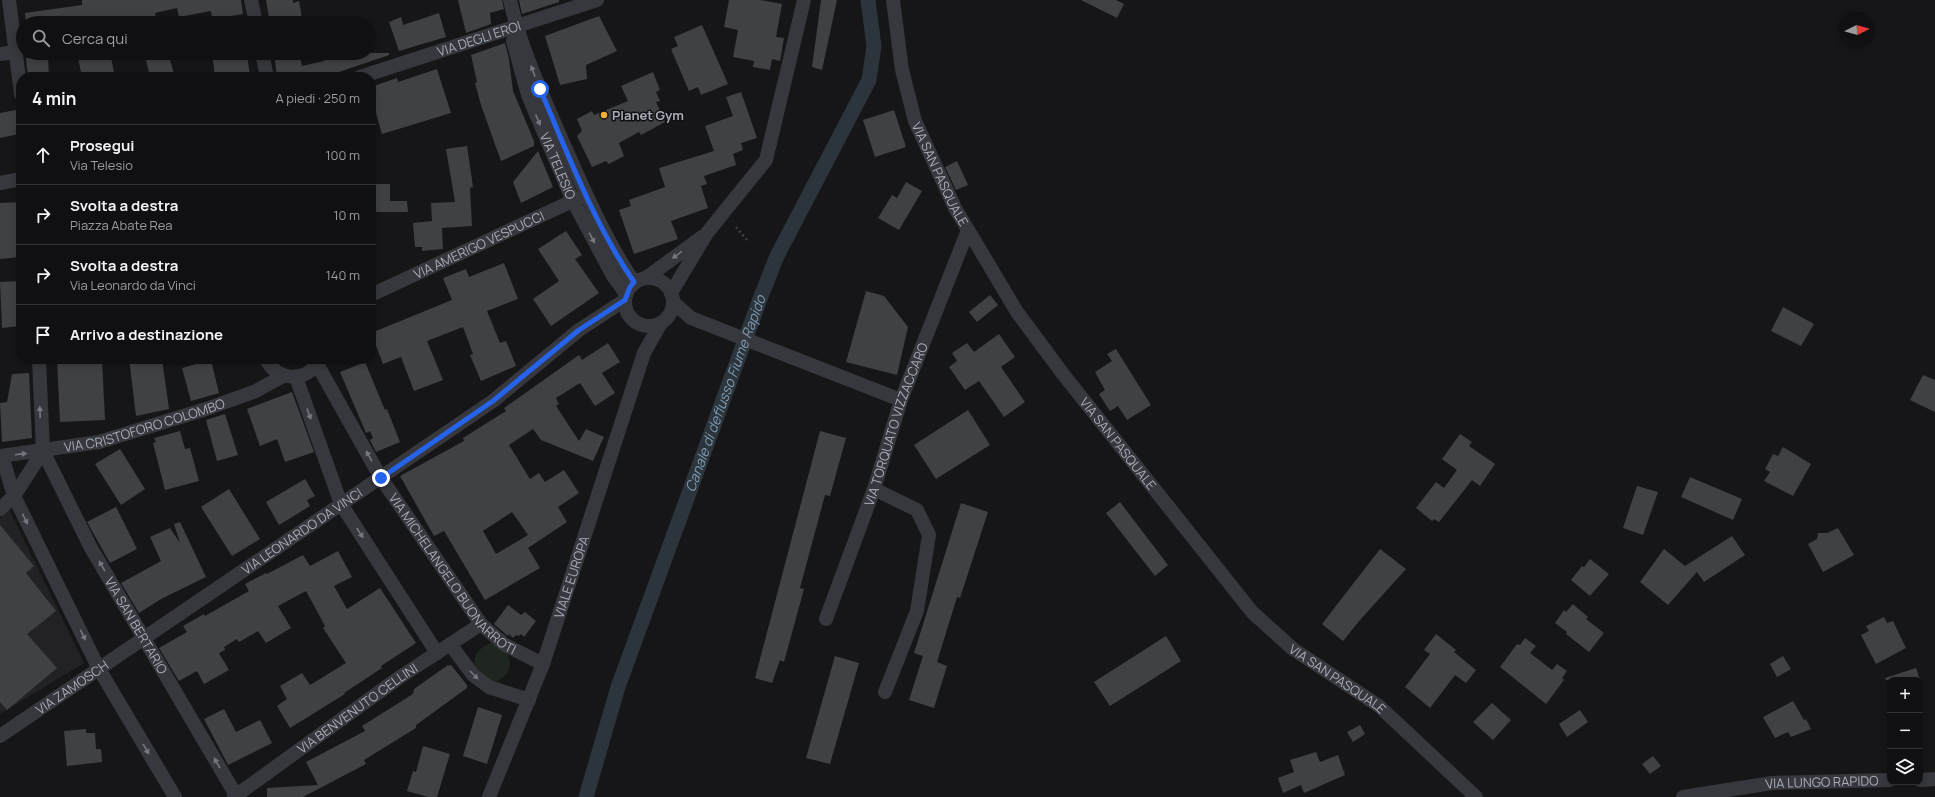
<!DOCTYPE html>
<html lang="it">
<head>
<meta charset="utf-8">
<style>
	body { margin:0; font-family:Manrope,sans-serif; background:#1e1e20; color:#f1f3f6 }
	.controls { position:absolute; right:12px; bottom:12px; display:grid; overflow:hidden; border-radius:8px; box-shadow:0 2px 6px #0003 }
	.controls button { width:36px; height:36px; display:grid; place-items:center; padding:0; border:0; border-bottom:1px solid #303032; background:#101012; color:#f1f3f6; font:20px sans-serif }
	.compass { position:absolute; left:1839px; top:12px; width:36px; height:36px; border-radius:50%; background:#101012; box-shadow:0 2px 6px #0003; rotate:84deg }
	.stop { position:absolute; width:12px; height:12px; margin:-9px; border:3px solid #2563eb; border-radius:50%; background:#fff }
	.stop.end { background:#2563eb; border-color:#fff; box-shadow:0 1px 4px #0008 }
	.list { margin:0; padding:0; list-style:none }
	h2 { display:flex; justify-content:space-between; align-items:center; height:52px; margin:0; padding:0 16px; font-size:17px }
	h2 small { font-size:13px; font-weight:400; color:#9c9d9f }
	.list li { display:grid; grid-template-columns:26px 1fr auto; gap:12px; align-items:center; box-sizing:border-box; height:60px; padding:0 16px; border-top:1px solid #303032 }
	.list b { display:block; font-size:15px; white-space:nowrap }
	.list p { margin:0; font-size:13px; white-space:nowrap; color:#9c9d9f }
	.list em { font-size:13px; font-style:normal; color:#9c9d9f }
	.icon { flex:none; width:22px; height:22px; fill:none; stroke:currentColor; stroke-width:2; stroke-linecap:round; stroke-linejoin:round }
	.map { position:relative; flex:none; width:1935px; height:797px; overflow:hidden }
	.search { position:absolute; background:#101012; box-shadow:0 2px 6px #0003; left:16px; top:16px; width:360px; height:44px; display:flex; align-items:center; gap:10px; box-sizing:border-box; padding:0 14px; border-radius:22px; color:#9c9d9f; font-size:15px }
	.panel { position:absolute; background:#101012; box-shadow:0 2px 6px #0003; left:16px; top:72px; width:360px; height:292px; border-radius:16px }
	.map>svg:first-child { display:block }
	.built { fill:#222225 }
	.green { fill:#1e261f }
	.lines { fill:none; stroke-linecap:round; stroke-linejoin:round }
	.canal { stroke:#2c353c; stroke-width:15 }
	.building { fill:#404145; fill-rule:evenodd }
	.path { stroke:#3d3f44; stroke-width:2.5; stroke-dasharray:2 3; stroke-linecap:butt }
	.minor { stroke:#37383d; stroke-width:14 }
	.oneway { fill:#757881 }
	.route { stroke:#2563eb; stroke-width:5 }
	.poi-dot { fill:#f2b134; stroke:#111113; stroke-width:1.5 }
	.labels { text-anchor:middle; stroke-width:3; stroke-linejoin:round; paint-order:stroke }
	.street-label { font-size:13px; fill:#a8adb8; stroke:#111113 }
	.poi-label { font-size:13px; font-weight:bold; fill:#a8adb8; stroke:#111113; text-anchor:start }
	.water-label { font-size:14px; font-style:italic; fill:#7f9bb3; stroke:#111113 }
</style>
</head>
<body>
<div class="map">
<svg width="1935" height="797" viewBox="0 0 1935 797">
	<rect width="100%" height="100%" fill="#161618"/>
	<path class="built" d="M9,509L84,663L0,714V518Z"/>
	<path class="green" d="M491,643C517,649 516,680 489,683C485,678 479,673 476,668C470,657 481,646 491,643Z"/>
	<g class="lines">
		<path class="canal" id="s1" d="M586,797L618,687L760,299L777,256L869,80L874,46L868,0"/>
	</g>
	<g class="building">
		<path d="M82,0H241L243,14L212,19L211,11L179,17L177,8L155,13L157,23H26L25,13L82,5Z"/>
		<path d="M266,0H293V3L299,1L302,18L270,23Z"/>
		<path d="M458,0H502L504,9L490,13L491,24L466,33Z"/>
		<path d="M519,0H559V2L522,14Z"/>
		<path d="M729,0H760L782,4L776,37L784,38L780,61L772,59L770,70L753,67L754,61L733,57L738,30L724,27Z"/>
		<path d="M821,0H837L822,70L812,67Z"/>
		<path d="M1081,0H1116L1124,4L1117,18Z"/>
		<path d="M439,13L446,37L399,51L389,22L401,17L403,25Z"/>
		<path d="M599,16L617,51L586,65L587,79L560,85L545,36Z"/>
		<path d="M702,25L728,84L701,95L698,87L689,91L671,49L678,46L674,37Z"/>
		<path d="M505,43L509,59L513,91L534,141V146L501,161L481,105L475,83L477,82L471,55Z"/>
		<path d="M77,53H110L115,77H82Z"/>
		<path d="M168,53L175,77H150L146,60Z"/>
		<path d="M212,53H247L250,77H215Z"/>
		<path d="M274,53H299L302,66L324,61L322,53H389V55L324,77H277Z"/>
		<path d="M48,56L49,77H28L26,58Z"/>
		<path d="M437,69L451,113L382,134L371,96V87L397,78L398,82Z"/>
		<path d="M653,72L660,90L656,92L660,101L656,102L665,122L641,135L639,132L619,143L624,156L609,164L606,161L592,167L577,136L582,131L577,119L592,111L594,115L628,101L621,86Z"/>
		<path d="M741,92L757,138L741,143L743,150L733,154L736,165L704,176L707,184L701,186L708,208L671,221L678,239L634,254L619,210L631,206L629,200L665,187L659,168L714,151L705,126L733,116L726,97Z"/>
		<path d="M16,110L19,134L0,138V113Z"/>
		<path d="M894,110L906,147L875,157L863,120Z"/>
		<path d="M467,146L473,187L470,188L472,226L442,228L443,249L422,251V247H415L413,223L432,221L431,203L455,202L446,149Z"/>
		<path d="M538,151L553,187L521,203L513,182Z"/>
		<path d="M957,161L968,185L956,190L945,167Z"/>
		<path d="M906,182L922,191L899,230L878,218L892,195L897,198Z"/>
		<path d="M371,184H390V201H407L408,212H371Z"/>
		<path d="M21,202V257L0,259V203Z"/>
		<path d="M566,231L582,255L575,259L599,293L551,326L533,299L559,281L538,249Z"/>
		<path d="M504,263L518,299L487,311L500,343L506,341L516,366L481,381L470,355L473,354L463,327L427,341L443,380L414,391L401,357L383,364L371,333L452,300L443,278L466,269L469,277Z"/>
		<path d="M21,281V326L2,328L0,282Z"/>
		<path d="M866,291L884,296L908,327L897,375L846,362Z"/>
		<path d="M990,295L998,305L977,322L969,312Z"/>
		<path d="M1783,307L1814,324L1801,346L1771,331Z"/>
		<path d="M999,334L1015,357L1001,367L1025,402L1004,417L979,381L965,390L949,367L957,361L952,353L967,343L974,352Z"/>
		<path d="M608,343L620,362L602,373L615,393L595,406L580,383L556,398L559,404L556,406L579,441L586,429L604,437L593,461L541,440L533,429L509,445L530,479L539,473L545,482L564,470L579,493L558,507L567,522L528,548L540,568L485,600L444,531L434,536L400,476L464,441L463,438L506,411L504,408L579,355L582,360ZM512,512L528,535L496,554L483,531Z"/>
		<path d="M1116,349L1151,405L1127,420L1118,406L1110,411L1099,394L1105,390L1095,372L1112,361L1107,354Z"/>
		<path d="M64,359H102L105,420L60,422L57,360Z"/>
		<path d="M129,359H162L169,409L136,416Z"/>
		<path d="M211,360L219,393L191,401L182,368Z"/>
		<path d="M365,362L385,410L387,409L400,442L376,452L370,440L373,438L370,431L366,433L340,372Z"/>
		<path d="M29,373L32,438L2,442L0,403L7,402L12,374Z"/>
		<path d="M1923,375L1935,380V412L1910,400Z"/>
		<path d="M292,392L314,452L285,462L277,439L260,446L247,409Z"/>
		<path d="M968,410L990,445L936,479L914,445Z"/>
		<path d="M225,414L238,455L217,461L206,420Z"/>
		<path d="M180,431L185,449L190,448L199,481L165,490L153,443L156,442L154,438Z"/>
		<path d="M820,431L846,438L830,496L825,495L800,588L804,589L784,662L780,660L772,683L755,678Z"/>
		<path d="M1460,434L1472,442L1469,446L1495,464L1480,486L1472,480L1439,522L1434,519L1432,521L1416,508L1436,482L1444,488L1457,470L1442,459Z"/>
		<path d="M1783,447L1811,464L1793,496L1764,481L1770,472L1765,469L1773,454L1778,456Z"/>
		<path d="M120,449L145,489L121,505L95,464Z"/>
		<path d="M1690,477L1742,499L1733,520L1681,497Z"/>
		<path d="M305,479L315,496L307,500L310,506L279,525L266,502Z"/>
		<path d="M1637,486L1658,492L1643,535L1623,528Z"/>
		<path d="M229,489L260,539L232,556L201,507Z"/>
		<path d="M1120,502L1168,565L1155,576L1106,513Z"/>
		<path d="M961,503L988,512L960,598L957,597L937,662L947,666L934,708L909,700L923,656L914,653Z"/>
		<path d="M116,507L137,549L110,563L87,522Z"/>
		<path d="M180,522L206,577L161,599L139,613L121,583L161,561L150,537L170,528L180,543L174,524Z"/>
		<path d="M0,525L34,566L26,573L56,611L27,634L57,668L7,710L0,702Z"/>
		<path d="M1838,528L1854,555L1823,572L1808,544L1817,539L1818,533H1827Z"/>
		<path d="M1732,536L1745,555L1704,582L1697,572L1668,605L1640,582L1664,549L1685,566Z"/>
		<path d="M1380,549L1406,569L1360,620L1343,641L1322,624Z"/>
		<path d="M338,551L352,577L334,586L347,609L380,588L416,643L381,666L382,668L344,693L345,694L290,728L277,706L287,699L280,686L302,673L310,685L346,663L323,628L325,626L306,591L278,606L291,628L266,643L258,631L239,642L237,639L224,647L225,650L219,653L229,670L204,684L197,671L179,681L159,648L187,632L183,626L204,614L205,616L249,591L245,584L266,573L267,574L303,555L310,566Z"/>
		<path d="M1590,559L1609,574L1590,596L1571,580L1582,566L1584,567Z"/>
		<path d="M1573,604L1588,617L1586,619L1604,633L1589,652L1566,634L1567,632L1555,623L1564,610L1566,612Z"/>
		<path d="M508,605L521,615L525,612L536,621L524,637L521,634L519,636L516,635L513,638L509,634L508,636L494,624Z"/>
		<path d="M1884,617L1887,623L1893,621L1906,648L1876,664L1861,635L1869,631L1866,626Z"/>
		<path d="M1436,634L1456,650L1454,652L1476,670L1466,683L1455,675L1430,708L1405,687L1430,654L1424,650Z"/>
		<path d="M1166,636L1181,661L1110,706L1094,682Z"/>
		<path d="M1525,638L1536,646L1530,653L1552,670L1557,664L1567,671L1562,678L1564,680L1546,704L1500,667L1517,644L1520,645Z"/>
		<path d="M835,656L859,663L830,764L806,758Z"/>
		<path d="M1783,656L1791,669L1777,677L1770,664Z"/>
		<path d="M448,665L449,666L451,665L467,685V688L416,725V728L364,760L366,764L303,797H267V788L318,785L306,762L365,731L362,726L413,694L414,689Z"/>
		<path d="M1916,668L1920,680H1886L1885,678Z"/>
		<path d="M1793,701L1804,720L1806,719L1811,729L1791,737L1788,732L1775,738L1763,717Z"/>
		<path d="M1492,703L1511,720L1493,740L1473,722Z"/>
		<path d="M478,707L502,715L487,764L463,756Z"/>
		<path d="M224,709L236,732L260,720L272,743L228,765L204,719Z"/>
		<path d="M1580,710L1588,722L1567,737L1559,724Z"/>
		<path d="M1360,725L1365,734L1353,742L1347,732Z"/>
		<path d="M86,729V733H95L96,749H101L102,762L67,766L64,731Z"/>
		<path d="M423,746L450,754L437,797H428L407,791L413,771L416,772Z"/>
		<path d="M1316,752L1320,762L1338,755L1345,775L1304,793L1301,785L1283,793L1278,778L1294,772L1290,760Z"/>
		<path d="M1653,756L1661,766L1650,774L1642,764Z"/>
	</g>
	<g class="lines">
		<path class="path" d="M736,227L747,240"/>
		<g class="minor">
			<path d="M9,0L21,94"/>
			<path d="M251,0L256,23"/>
			<path d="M510,0C521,50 544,98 564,145C585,191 605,240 634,282"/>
			<path id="s2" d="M893,0L902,70L915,121L955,208L1017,312L1063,374L1252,612L1293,649L1379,706L1476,797"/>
			<path id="s3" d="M513,41L528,95L573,201L613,276L626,294"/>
			<path d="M262,53L267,77"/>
			<path d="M0,54L15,52"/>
			<path id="s4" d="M360,77L597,0"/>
			<path d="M0,183L21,179"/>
			<circle cx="649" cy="302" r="24"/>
			<path d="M646,278L702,237"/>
			<path d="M671,293L707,233L766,160L804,0"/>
			<path id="s5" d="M371,295L581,197"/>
			<path d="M673,302L691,318L901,400"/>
			<path id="s6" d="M39,359L43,451L91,548L237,797"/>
			<path d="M266,359C277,382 309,383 319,359"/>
			<path id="s7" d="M317,364L381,478L481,624L505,645L543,664"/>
			<path d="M296,377L341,504L437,653"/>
			<path id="s8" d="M0,456L99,442L206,409L256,391L283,376"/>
			<path d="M2,456L14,496L99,669L175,797"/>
			<path d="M874,489L917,510L929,535L917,611L885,692"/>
			<path d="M0,509L14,496L43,451"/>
			<path id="s9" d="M826,619L874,489L901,400L968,230"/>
			<path d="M450,644L473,675L489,687L529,700"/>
			<path id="s10" d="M0,736L493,401L579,330L625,300"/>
			<path d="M1920,780L1935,779"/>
			<path id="s11" d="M234,797L400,677L481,624"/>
			<path id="s12" d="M489,797L543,664L644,353L661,323"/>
			<path id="s13" d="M1683,797L1772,783L1890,780"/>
		</g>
	</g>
	<defs><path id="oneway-solid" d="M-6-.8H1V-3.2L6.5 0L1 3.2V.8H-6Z"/></defs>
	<g class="oneway">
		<use href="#oneway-solid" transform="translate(533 71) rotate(-110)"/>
		<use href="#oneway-solid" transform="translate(538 120) rotate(67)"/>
		<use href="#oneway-solid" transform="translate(592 238) rotate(62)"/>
		<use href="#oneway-solid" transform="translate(677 255) rotate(144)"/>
		<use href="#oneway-solid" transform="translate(40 412) rotate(-92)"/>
		<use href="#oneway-solid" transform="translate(309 414) rotate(70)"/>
		<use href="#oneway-solid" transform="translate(21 454) rotate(-7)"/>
		<use href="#oneway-solid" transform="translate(369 456) rotate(-119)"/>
		<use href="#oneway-solid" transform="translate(25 519) rotate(64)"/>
		<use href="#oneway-solid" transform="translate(360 533) rotate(57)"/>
		<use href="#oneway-solid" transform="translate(102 566) rotate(-120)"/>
		<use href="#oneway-solid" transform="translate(83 635) rotate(64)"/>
		<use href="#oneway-solid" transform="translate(474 675) rotate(45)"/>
		<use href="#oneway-solid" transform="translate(146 749) rotate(60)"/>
		<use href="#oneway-solid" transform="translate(217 763) rotate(-120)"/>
	</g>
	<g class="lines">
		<path class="route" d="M381,478L493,401L579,330L625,300L630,287L634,282C594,224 568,154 540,89"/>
	</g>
	<circle class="poi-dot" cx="604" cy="115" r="4"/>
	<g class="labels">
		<g class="street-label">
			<text dy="5" stroke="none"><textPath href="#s4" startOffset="125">VIA DEGLI EROI</textPath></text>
			<text dy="5" stroke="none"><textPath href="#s3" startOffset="133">VIA TELESIO</textPath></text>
			<text dy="5" stroke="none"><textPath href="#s2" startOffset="182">VIA SAN PASQUALE</textPath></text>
			<text dy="5" stroke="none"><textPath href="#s5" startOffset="119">VIA AMERIGO VESPUCCI</textPath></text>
			<text dy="5" stroke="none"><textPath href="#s9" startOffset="207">VIA TORQUATO VIZZACCARO</textPath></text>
			<text dy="5" stroke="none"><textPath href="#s8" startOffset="148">VIA CRISTOFORO COLOMBO</textPath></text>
			<text dy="5" stroke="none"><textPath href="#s2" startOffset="506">VIA SAN PASQUALE</textPath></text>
			<text dy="5" stroke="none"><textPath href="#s10" startOffset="365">VIA LEONARDO DA VINCI</textPath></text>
			<text dy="5" stroke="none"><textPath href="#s7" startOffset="251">VIA MICHELANGELO BUONARROTI</textPath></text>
			<text dy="5" stroke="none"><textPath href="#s12" startOffset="235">VIALE EUROPA</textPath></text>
			<text dy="5" stroke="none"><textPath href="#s6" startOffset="290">VIA SAN BERTARIO</textPath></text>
			<text dy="5" stroke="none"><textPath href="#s2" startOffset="830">VIA SAN PASQUALE</textPath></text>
			<text dy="5" stroke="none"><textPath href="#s10" startOffset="87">VIA ZAMOSCH</textPath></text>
			<text dy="5" stroke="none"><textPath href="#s11" startOffset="152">VIA BENVENUTO CELLINI</textPath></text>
			<text dy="5" stroke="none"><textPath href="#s13" startOffset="140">VIA LUNGO RAPIDO</textPath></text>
		</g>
		<g class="poi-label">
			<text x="612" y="120">Planet Gym</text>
		</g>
		<g class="water-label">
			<text dy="5" stroke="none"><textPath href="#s1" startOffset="427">Canale di deflusso Fiume Rapido</textPath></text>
		</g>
	</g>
</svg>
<div class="controls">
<button>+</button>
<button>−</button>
<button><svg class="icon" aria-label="layers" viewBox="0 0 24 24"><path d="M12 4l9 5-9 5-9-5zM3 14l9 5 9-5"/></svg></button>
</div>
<svg class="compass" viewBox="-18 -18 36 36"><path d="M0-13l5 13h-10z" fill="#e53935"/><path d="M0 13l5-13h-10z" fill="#9c9d9f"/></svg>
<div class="stop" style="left:540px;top:89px"></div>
<div class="stop end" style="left:381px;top:478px"></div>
<div class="search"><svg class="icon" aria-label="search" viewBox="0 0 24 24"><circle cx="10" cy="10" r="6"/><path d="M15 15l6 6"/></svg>Cerca qui</div>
<section class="panel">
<h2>4 min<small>A piedi · 250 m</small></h2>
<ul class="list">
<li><svg class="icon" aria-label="ahead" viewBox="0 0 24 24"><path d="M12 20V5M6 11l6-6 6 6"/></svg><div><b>Prosegui</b><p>Via Telesio</p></div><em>100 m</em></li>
<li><svg class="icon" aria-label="right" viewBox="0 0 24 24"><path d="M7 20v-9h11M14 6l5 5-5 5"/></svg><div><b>Svolta a destra</b><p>Piazza Abate Rea</p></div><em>10 m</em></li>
<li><svg class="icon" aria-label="right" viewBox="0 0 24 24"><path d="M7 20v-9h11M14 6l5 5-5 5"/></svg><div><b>Svolta a destra</b><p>Via Leonardo da Vinci</p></div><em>140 m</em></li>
<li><svg class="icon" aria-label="arrive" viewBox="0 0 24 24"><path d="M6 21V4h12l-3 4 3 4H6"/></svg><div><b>Arrivo a destinazione</b></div></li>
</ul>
</section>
</div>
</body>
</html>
